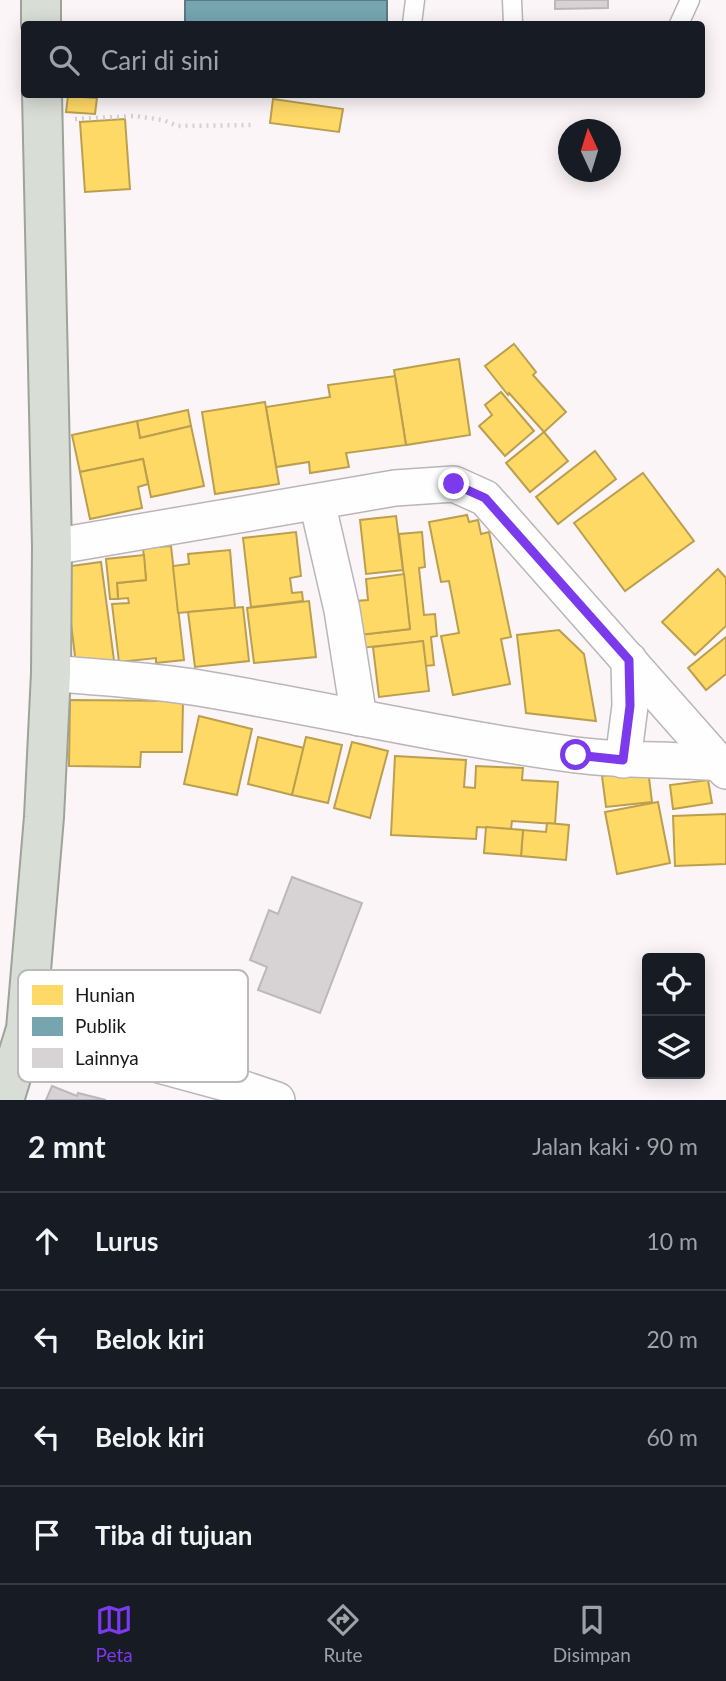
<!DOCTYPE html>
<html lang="id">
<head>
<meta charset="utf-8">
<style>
	body { margin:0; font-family:Lato,sans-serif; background:#242831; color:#f1f3f6 }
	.controls { position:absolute; right:21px; bottom:21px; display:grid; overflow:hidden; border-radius:7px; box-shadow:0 4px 18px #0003 }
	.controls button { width:63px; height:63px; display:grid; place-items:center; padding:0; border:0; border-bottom:2px solid #363941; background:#171b24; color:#f1f3f6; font:35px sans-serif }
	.compass { position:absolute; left:558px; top:119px; width:63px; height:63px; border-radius:50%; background:#171b24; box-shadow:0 4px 18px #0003; rotate:356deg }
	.stop { position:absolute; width:21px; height:21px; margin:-16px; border:5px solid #7c3aed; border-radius:50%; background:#fff }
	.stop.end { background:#7c3aed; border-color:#fff; box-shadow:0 2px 7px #0008 }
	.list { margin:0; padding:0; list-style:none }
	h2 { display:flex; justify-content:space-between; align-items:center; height:91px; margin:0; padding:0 28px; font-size:30px }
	h2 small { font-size:23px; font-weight:400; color:#9ea1a6 }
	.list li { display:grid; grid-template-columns:46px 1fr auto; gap:21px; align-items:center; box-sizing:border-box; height:98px; padding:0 28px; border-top:2px solid #363941 }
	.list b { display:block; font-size:26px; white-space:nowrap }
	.list em { font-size:23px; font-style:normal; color:#9ea1a6 }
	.icon { flex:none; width:38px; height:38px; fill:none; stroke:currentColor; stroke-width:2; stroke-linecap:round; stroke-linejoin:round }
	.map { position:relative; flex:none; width:726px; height:1100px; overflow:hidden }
	.search { position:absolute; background:#171b24; box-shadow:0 4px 18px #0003; left:21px; right:21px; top:21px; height:77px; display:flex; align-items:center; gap:18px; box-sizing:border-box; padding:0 24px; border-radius:7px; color:#9ea1a6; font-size:26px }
	.sheet { height:483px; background:#171b24 }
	nav { display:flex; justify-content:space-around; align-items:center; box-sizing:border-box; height:98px; border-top:2px solid #363941; background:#171b24; font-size:19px; color:#9ea1a6 }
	nav a { display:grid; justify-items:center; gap:4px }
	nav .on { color:#7c3aed }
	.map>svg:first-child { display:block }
	.homes { fill:#ffd966; stroke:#bb9f4f; stroke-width:2 }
	.public { fill:#76a5af; stroke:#5b7a82; stroke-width:2 }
	.building { fill:#d7d2d4; stroke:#bcb7ba; stroke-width:2 }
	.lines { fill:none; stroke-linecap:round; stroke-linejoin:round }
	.service-casing { stroke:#bab5b8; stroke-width:21 }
	.minor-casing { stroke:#bab5b8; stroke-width:38 }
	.trunk-casing { stroke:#9ea39a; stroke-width:42 }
	.path { stroke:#d4d1d3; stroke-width:4.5; stroke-dasharray:2 5; stroke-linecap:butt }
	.service { stroke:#fefefe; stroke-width:18 }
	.minor { stroke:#fefefe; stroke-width:35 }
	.trunk { stroke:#d8ddd5; stroke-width:38 }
	.route { stroke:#7c3aed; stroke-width:9 }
	.key { fill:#fff; stroke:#bbb9ba; stroke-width:2 }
	.key-label { font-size:19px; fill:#1d171a }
</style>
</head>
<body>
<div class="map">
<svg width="726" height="1100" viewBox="0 0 726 1100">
	<rect width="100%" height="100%" fill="#fbf5f8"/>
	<g class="homes">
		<path d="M68,96L97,98L95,114L66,112Z"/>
		<path d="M273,99L343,109L339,132L270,123Z"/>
		<path d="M125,119L130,189L85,192L80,122Z"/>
		<path d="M514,344L536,372L533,375L566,412L544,432L509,393L508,395L485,366Z"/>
		<path d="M459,359L470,435L406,445L394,370Z"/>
		<path d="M395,376L406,445L346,453L349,467L310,473L309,462L276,467L266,407L330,397L328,385Z"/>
		<path d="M501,392L534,431L505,456L479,426L492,415L485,405Z"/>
		<path d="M265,402L279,484L215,494L202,412Z"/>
		<path d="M188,410L191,426L140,438L137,421Z"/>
		<path d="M137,421L140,438L191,426L204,486L151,497L143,459L80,472L72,435Z"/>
		<path d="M544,432L568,461L530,492L506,463Z"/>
		<path d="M595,451L616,479L558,524L536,497Z"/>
		<path d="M143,459L148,484L138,487L142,508L90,519L80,472Z"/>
		<path d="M643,473L694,541L625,591L574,523Z"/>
		<path d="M467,515L469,522L478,520L481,534L489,532L511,637L501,639L510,684L453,695L441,636L459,633L449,581L441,582L429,522Z"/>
		<path d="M396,516L403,570L366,574L360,520Z"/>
		<path d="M296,532L301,576L290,578L292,593L302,592L303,601L251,607L243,538Z"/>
		<path d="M422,532L425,567L419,568L424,615L435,614L437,636L431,637L434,665L425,666L423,641L361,648L359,635L410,629L399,534Z"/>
		<path d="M171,546L184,660L156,663V658L119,662L112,604L129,603L128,598L118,599L117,583L146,580L143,548Z"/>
		<path d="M230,550L235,608L178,613L173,566L189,564L188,554Z"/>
		<path d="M144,555L146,580L117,583L118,599H110L106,559Z"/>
		<path d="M101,562L114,660L76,664L64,567Z"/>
		<path d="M718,569L726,578V626L695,655L662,622Z"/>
		<path d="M404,574L410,629L359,635L355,601L368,600L366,579Z"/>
		<path d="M309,601L316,657L254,663L247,608Z"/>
		<path d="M243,607L249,661L195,667L188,612Z"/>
		<path d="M559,630L584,654L596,721L526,713L517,635Z"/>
		<path d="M726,637V674L706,690L688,668Z"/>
		<path d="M423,641L429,691L379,697L373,647Z"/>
		<path d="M70,700L183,701L182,752H141L140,767L69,766Z"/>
		<path d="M199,716L252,729L237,795L184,784Z"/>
		<path d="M258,737L304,748L292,795L248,784Z"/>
		<path d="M306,737L342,745L328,803L292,795Z"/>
		<path d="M352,742L388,751L370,818L334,808Z"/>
		<path d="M395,756L466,760L464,787L475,788L476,766L523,768L522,780L558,782L555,824L512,821L511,829L477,827L476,839L391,835Z"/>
		<path d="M648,770L652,802L606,807L602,776Z"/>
		<path d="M708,780L712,803L673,809L670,785Z"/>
		<path d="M658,802L670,863L617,874L605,812Z"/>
		<path d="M726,814V864L675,866L673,816Z"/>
		<path d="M547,823L569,825L566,860L521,856L523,830L546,832Z"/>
		<path d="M486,827L523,830L521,856L484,853Z"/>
	</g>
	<rect class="public" x="185" y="0" width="202" height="24"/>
	<g class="building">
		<path d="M555,0H608V8L555,9Z"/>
		<path d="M292,877L362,903L320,1013L258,990L267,967L250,960L269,910L278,914Z"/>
		<path d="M52,1086L77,1096L78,1093L106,1100H46Z"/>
	</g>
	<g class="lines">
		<defs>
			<g id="service">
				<path d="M512,0L513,24"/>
				<path d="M412,24L415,0"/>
				<path d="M679,24L690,0"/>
			</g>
			<g id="minor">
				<path d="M317,502L342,610L359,718"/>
				<path d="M52,547L395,488L454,484L485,498L726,771"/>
				<path d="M51,673C101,678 150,680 199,688C325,709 449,738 576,755C623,761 671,759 719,763"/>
				<path d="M623,760L630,706L629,660"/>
				<path d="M26,1029L229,1084L277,1100"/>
			</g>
			<g id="trunk">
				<path d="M41,0V24"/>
				<path d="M4,1100L26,1029L44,817L51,673L52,547L42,94"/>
			</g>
		</defs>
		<use href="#service" class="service-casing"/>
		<use href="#minor" class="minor-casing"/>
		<use href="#trunk" class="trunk-casing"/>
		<path class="path" d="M75,119L135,116L163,120L178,126L252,125"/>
		<use href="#service" class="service"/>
		<use href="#minor" class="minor"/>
		<use href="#trunk" class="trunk"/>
	</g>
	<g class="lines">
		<path class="route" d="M454,484L485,498L629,660L630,706L623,760L576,755"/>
	</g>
	<rect x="18" y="970" width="230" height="112" rx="10" class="key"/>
	<rect x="32" y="985" width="31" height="20" fill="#ffd966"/>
	<rect x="32" y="1017" width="31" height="19" fill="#76a5af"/>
	<rect x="32" y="1048" width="31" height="20" fill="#d7d2d4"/>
	<g class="key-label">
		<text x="75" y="1002">Hunian</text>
		<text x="75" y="1033">Publik</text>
		<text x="75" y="1065">Lainnya</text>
	</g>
</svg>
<div class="controls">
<button><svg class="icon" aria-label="locate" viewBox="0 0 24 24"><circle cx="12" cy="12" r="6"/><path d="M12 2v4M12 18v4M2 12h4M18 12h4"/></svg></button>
<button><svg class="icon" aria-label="layers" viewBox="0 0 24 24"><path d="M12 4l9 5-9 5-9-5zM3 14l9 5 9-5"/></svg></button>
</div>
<svg class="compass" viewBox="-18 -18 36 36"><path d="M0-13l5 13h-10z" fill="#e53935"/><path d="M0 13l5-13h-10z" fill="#9ea1a6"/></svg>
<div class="stop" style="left:576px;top:755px"></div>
<div class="stop end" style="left:454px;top:484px"></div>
<div class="search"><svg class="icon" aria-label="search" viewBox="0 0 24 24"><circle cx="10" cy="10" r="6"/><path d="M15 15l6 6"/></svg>Cari di sini</div>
</div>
<section class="sheet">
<h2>2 mnt<small>Jalan kaki · 90 m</small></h2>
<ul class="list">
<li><svg class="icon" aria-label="ahead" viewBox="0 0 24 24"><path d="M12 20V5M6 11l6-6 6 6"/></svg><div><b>Lurus</b></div><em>10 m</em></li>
<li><svg class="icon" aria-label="left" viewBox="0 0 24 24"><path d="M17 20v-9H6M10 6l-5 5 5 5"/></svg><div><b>Belok kiri</b></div><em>20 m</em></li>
<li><svg class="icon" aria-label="left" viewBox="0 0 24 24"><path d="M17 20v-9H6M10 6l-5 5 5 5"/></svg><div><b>Belok kiri</b></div><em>60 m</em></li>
<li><svg class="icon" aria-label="arrive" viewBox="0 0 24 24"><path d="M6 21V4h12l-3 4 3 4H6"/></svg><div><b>Tiba di tujuan</b></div></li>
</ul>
</section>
<nav>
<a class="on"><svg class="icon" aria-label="map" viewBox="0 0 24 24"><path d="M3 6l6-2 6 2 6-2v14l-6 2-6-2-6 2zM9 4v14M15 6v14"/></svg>Peta</a>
<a><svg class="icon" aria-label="directions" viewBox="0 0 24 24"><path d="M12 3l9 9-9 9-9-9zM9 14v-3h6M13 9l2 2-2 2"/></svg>Rute</a>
<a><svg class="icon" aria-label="saved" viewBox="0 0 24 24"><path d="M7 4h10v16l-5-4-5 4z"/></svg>Disimpan</a>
</nav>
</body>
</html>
